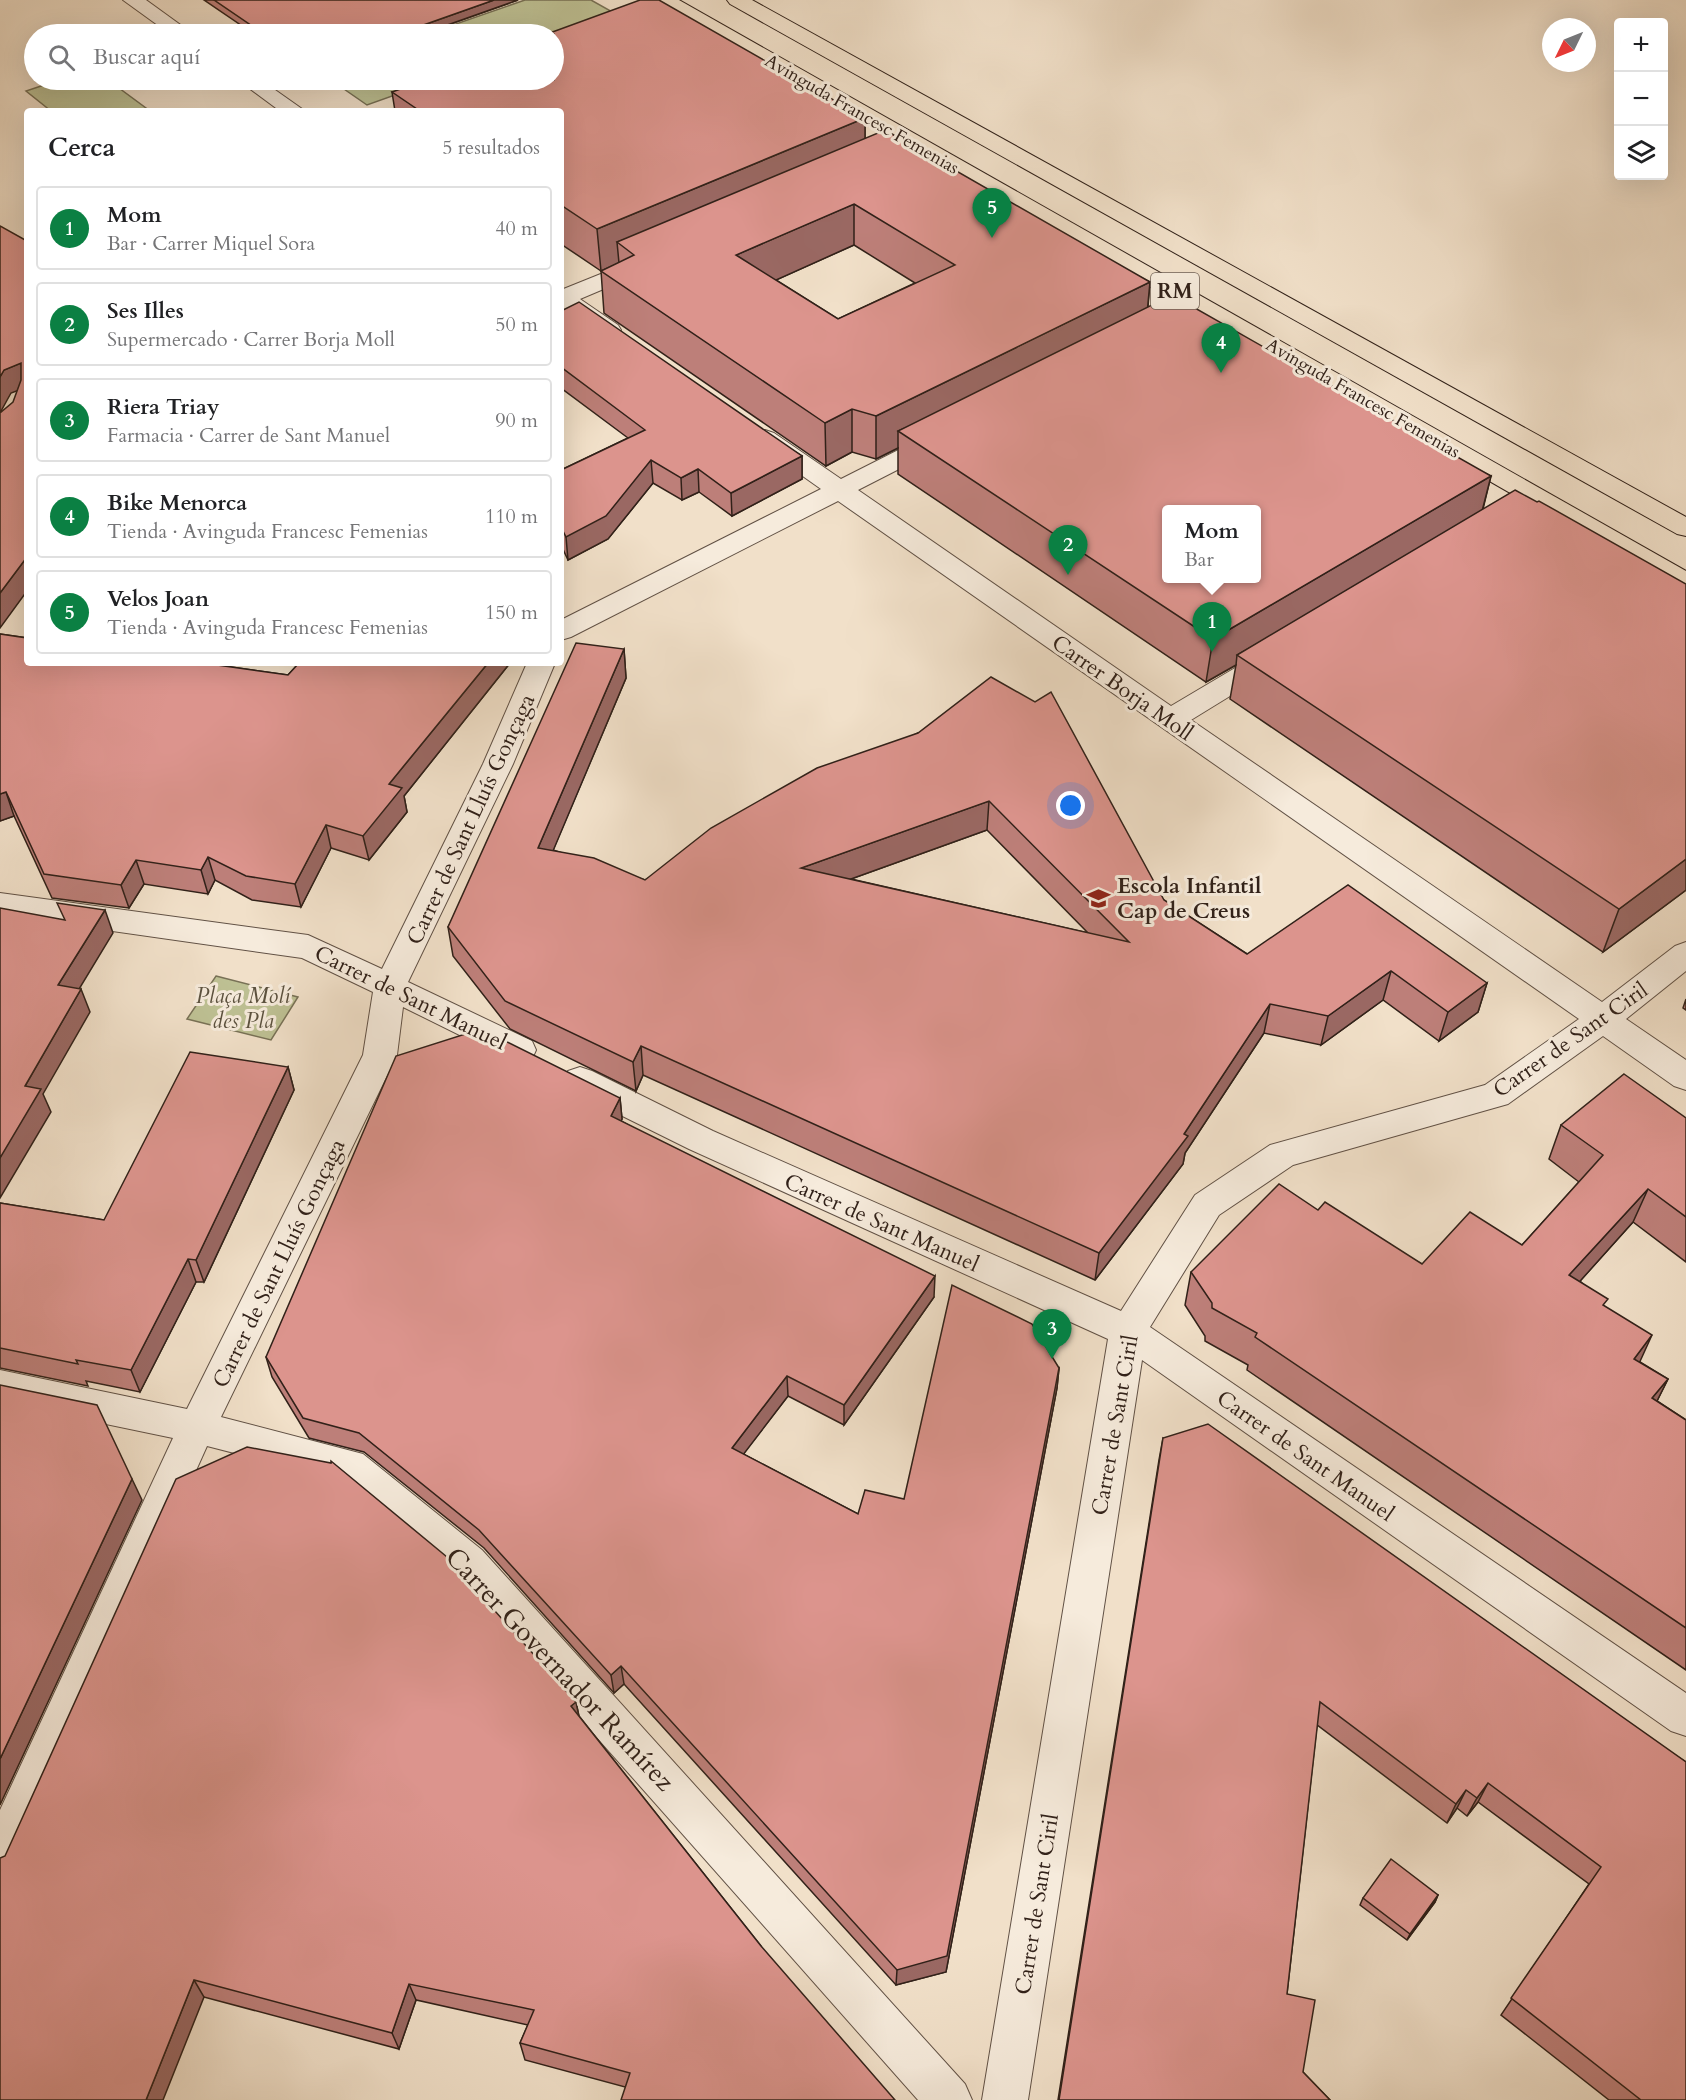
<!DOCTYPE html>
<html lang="es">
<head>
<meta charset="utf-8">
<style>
	body { margin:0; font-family:Cardo,serif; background:#f2f2f2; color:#202124 }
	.controls { position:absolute; right:18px; top:18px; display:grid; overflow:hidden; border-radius:6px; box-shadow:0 6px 24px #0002 }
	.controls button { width:54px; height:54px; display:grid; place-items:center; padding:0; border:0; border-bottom:2px solid #e0e0e0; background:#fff; color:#202124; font:30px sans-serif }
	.compass { position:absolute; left:1542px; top:18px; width:54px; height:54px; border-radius:50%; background:#fff; box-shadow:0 6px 24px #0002; rotate:227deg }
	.you { position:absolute; left:1071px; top:806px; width:21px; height:21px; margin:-15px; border:4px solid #fff; border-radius:50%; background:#1a73e8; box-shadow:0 0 0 9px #1a73e833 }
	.badge { display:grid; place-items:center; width:39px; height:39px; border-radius:50%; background:#0b8043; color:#fff; font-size:20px; font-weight:700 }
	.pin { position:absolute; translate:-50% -50px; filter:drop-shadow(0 2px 3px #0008) }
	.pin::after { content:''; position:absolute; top:32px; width:21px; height:18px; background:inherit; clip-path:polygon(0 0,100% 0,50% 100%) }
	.popup { position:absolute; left:1162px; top:505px; width:99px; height:78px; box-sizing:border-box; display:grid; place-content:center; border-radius:6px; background:#fff; filter:drop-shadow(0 2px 4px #0005); font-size:20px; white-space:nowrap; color:#757577 }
	.popup b { font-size:22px; color:#202124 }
	.popup::after { content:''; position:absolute; left:50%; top:100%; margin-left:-12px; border:12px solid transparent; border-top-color:#fff }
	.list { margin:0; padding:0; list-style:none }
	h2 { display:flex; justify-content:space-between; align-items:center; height:78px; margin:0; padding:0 24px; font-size:26px }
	h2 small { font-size:20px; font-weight:400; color:#757577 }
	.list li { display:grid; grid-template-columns:39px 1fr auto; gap:18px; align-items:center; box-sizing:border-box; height:84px; margin:0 12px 12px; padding:0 12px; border:2px solid #e0e0e0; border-radius:6px }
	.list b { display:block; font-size:22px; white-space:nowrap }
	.list p { margin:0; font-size:20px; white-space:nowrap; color:#757577 }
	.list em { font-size:20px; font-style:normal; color:#757577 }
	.icon { flex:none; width:33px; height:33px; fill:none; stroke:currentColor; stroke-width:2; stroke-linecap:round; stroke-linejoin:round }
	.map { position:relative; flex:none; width:1686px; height:2100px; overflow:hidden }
	.search { position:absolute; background:#fff; box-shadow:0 6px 24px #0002; left:24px; top:24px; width:540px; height:66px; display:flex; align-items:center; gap:15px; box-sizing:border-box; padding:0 21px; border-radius:33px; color:#757577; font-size:22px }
	.panel { position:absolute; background:#fff; box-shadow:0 6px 24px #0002; left:24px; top:108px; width:540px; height:558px; border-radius:6px }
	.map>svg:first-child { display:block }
	.green { fill:#bec194; stroke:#787156; stroke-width:1.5 }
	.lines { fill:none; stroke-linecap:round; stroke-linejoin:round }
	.street-casing { stroke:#615145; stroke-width:2 }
	.primary-casing { stroke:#312119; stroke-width:2 }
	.street { fill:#f6ebdc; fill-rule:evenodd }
	.primary { fill:#f1e0c9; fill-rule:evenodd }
	.wall { fill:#bd7f79; stroke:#312119; stroke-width:1.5; fill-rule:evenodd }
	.shaded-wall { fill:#9a6863; stroke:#312119; stroke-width:1.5 }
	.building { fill:#dc948d; stroke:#312119; stroke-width:1.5; fill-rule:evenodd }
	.labels { text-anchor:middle; stroke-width:6; stroke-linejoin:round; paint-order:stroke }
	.far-street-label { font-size:18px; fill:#312119; stroke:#f6ebdc }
	.shield { fill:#f6ebdc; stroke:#6c5e54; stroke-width:1.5 }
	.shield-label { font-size:21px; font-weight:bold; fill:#312119 }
	.street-label { font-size:22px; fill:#312119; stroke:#f6ebdc }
	.poi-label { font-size:22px; font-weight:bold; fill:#312119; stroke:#f6ebdc; text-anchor:start }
	.park-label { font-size:22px; font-style:italic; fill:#5b513e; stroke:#f6ebdc }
	.near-street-label { font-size:27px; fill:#312119; stroke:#f6ebdc }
</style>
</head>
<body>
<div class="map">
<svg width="1686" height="2100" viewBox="0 0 1686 2100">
	<rect width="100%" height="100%" fill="#f1e0c9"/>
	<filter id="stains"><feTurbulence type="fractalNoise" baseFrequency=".00333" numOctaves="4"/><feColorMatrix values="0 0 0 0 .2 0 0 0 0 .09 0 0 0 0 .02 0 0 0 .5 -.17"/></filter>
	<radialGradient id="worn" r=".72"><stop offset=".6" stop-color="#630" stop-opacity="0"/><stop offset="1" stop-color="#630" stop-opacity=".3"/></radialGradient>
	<g class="green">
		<path d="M525,0H591L616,14L554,34H427Z"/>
		<path d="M59,80H108L150,111H51L26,91Z"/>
		<path d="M331,80H437L367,105Z"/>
		<path d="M216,976L298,997L271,1040L187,1019Z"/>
	</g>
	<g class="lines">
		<defs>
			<g id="street">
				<path d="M123,0H146L193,34H170Z"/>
				<path d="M238,80H261L305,111H280Z"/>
				<path d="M643,257L651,259L655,264L651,269L580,299L618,325L621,330L618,335C597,340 577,319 561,308V290Z"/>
				<path d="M765,430L774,433L841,479L928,435L937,432L946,435L950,440L946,445L858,490L1171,706L1262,652L1272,649L1282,652L1286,658L1282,664L1191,720L1602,1002L1675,946L1686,942V971L1626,1019L1686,1060V1090L1674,1086L1603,1036L1508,1104L1293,1165L1219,1215L1150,1327L1686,1693V1736L1671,1731L1142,1360L1028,2100H982L1108,1339L689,1149L568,1089L563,1080L568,1071L580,1067L592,1071L713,1131L1121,1311L1195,1195L1270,1145L1485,1085L1579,1019L838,501L571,637L561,640V620L821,489L756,443L752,438L756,433Z"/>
				<path d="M527,663H555L513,764L408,982L532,1041L536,1050L532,1059L520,1062L508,1059L403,1007L397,1055L221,1417L363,1454L482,1550L965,2084L972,2100H918L454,1576L339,1480L207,1446L15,1873L0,1879V1810L173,1438L0,1402V1370L187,1409L363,1055L373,992L302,958L0,915V893L308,935L382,969L483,764Z"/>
			</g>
			<g id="primary">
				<path d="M654,0H679L1686,571V590L1676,588L657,4Z"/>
				<path d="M727,0H752L1686,517V536L1677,534L730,4Z"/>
			</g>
		</defs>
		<use href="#street" class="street-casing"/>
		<use href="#primary" class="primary-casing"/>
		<use href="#street" class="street"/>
		<use href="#primary" class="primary"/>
	</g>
	<g class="wall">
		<path d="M204,0H518L422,34H254Z"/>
		<path d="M392,92L865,118V139L1150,282L1148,307L1491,476L1483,509L1686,890L1603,952L1230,699L1236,665L1206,682L898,474V448L876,459L852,452L826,466L604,313L601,271L610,267L601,271L561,244V111H395ZM854,245L915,283L838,319L776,280Z"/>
		<path d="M561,311L802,456V479L732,516L699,492L682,500L653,483L608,539L568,560L561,545V470L628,438L561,388Z"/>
		<path d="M0,634L288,675L299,663H510L404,796L407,812L369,860L331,848L301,907L252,900L215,880L208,894L144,884L129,908L52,898L14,816L0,821Z"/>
		<path d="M624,649L626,678L553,850L645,880L918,733L1164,900L1247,954L1487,983L1478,1012L1439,1041L1383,1000L1321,1045L1264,1033L1185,1153L1183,1164L1095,1280L643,1075L636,1091L510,1029L453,956L448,927ZM987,830L1088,933L851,879Z"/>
		<path d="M1686,999V1010L1683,1008Z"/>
		<path d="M288,1067L294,1090L204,1282H196L140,1392L86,1381L88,1386L0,1368V1203L104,1220Z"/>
		<path d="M620,1098L622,1119L621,1121L934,1297L844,1425L788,1396L743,1454L858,1514L904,1499L1059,1368L1057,1388L946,1972L896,1985L624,1684L614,1693L484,1548L364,1452L309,1438L272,1377L266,1357Z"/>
		<path d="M1686,1118V1262L1633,1222L1580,1281L1605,1307L1640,1362L1668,1379L1657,1401L1686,1420V1670L1247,1370L1248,1365L1205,1341V1336L1185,1305L1191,1272L1318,1210L1422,1264L1522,1245L1579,1182L1549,1159L1561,1125Z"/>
		<path d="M1163,1438L1686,1762V2100H1609L1501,2015L1589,1884L1478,1802L1467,1816L1457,1808L1447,1823L1317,1725L1287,1994L1303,2072L1330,2100H1058L1159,1460Z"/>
		<path d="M576,1702L579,1716L761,1946L625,2087L525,2060L520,2043L528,2025L416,2000L399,2049L204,1997L0,2100Z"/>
		<path d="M1438,1895L1435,1902L1407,1940L1360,1905L1363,1898Z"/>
	</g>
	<g class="shaded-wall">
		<path d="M494,0H518L422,34H398Z"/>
		<path d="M865,118V159L617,242L619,263L601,271L597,229Z"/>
		<path d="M854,204V245L738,297L736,255Z"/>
		<path d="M1150,282L1146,324L898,431V448L876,459V416Z"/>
		<path d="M21,363L27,387L11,393L0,413V422V377L4,370Z"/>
		<path d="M852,409V452L826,466L825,423Z"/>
		<path d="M802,456V479L732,516L731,493Z"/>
		<path d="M651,460L653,483L608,539L568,560L566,537Z"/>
		<path d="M698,469L699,492L682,500L681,478Z"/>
		<path d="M1491,476L1480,519L1237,655L1236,665L1206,682L1213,639Z"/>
		<path d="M27,557V591L0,628V593Z"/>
		<path d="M624,649L626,678L542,877L538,848Z"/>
		<path d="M488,663H510L404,796L407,812L369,860L363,836L389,784Z"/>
		<path d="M6,792L14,816L0,821V794Z"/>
		<path d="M989,801L987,830L801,897V868Z"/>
		<path d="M326,825L331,848L301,907L295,884Z"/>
		<path d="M208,857L215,880L208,894L201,870Z"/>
		<path d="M1686,859V890L1603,952L1619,909Z"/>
		<path d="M136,860L144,884L129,908L121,885Z"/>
		<path d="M105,910L113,933L67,1009L58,985Z"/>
		<path d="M1391,971L1383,1000L1321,1045L1328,1016Z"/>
		<path d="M1487,983L1478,1012L1439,1041L1448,1012Z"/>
		<path d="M81,989L90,1012L43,1094L51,1112L0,1198V1158L25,1086Z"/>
		<path d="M1270,1004L1264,1033L1185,1153L1183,1164L1095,1280L1099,1253L1184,1134Z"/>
		<path d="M641,1046L643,1075L636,1091L633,1062Z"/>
		<path d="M288,1067L294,1090L204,1282L196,1260Z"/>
		<path d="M620,1098L622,1119L614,1137L611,1116Z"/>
		<path d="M1648,1189L1633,1222L1556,1308L1569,1275Z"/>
		<path d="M188,1259L196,1282L140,1392L131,1370Z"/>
		<path d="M935,1276L934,1297L844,1425V1405Z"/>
		<path d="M1652,1335L1637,1368L1634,1359Z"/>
		<path d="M1059,1368L1057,1388L946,1972L896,1985L897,1970Z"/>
		<path d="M787,1376L788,1396L733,1468L732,1448Z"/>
		<path d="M1668,1379L1652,1411V1398Z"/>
		<path d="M132,1479L142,1500L0,1805V1759Z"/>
		<path d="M621,1666L624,1684L614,1693L611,1675Z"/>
		<path d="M576,1702L580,1722L571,1706Z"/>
		<path d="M1488,1783L1478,1802L1467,1816L1477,1798Z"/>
		<path d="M1466,1790L1457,1808L1447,1823L1456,1804Z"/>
		<path d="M1438,1895L1435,1902L1407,1940L1410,1934Z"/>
		<path d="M194,1980L204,1997L163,2100H146Z"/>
		<path d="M409,1984L416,2000L399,2049L392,2033Z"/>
	</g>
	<g class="building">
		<path d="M214,0H494L398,34H264Z"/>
		<path d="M640,0H659L865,118L597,229L561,205V111H420L392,92L426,80H554V34H547Z"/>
		<path d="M885,130L1150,282L876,416L852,409L825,423L601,271L634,255L617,242ZM854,204L955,265L838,319L736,255Z"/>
		<path d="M0,226L27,241V557L0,593V413L13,402L21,380V363L4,370L0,377Z"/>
		<path d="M1172,295L1491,476L1213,639L898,431ZM1167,510H1257V579H1167Z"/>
		<path d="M579,302L802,456L731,493L698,469L681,478L651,460L606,516L566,537L561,527V470L645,430L561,367V311Z"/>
		<path d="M1515,490L1537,502L1539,501L1686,584V859L1619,909L1237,655Z"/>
		<path d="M0,634L27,638V663H203L288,675L299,663H488L389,784L402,788L363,836L326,825L295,884L246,876L208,857L201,870L136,860L121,885L44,874L6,792L0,794Z"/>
		<path d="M576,643L624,649L538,848L594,858L645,880L711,828L817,768L918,733L991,677L1035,702L1051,692L1164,900L1247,954L1348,885L1487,983L1448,1012L1391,971L1328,1016L1270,1004L1184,1134L1188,1136L1099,1253L641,1046L633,1062L505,1001L448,927ZM989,801L1129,942L801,868Z"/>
		<path d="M57,903L105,910L58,985L81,989L25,1086L41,1089L0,1158V908L65,920Z"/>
		<path d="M481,1029L620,1098L611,1116L935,1276L844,1405L787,1376L732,1448L858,1514L865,1490L904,1499L952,1285L1032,1324L1059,1368L947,1956L897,1970L621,1666L611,1675L479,1530L359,1433L303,1418L266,1357L396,1056Z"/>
		<path d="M190,1052L288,1067L196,1260L188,1259L131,1370L76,1360L78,1364L0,1348V1203L104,1220Z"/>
		<path d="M1624,1074L1686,1118V1217L1648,1189L1569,1275L1608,1299L1603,1305L1652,1335L1634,1359L1668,1379L1652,1398L1686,1420V1628L1255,1337L1257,1333L1212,1308V1303L1191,1272L1279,1184L1318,1210L1325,1202L1422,1264L1470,1212L1522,1245L1603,1155L1561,1125Z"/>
		<path d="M0,1385L97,1405L132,1479L0,1759Z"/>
		<path d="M1208,1424L1686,1762V2100H1641L1511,1998L1601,1867L1488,1783L1477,1798L1466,1790L1456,1804L1320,1702L1287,1994L1315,2000L1303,2072L1330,2100H1059L1163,1438Z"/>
		<path d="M247,1447L331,1463V1461L447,1557L576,1702L571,1706L761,1946L895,2100H621L630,2073L520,2043L534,2010L409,1984L392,2033L194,1980L146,2100H0V1858L5,1856L176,1479Z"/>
		<path d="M1391,1859L1438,1895L1410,1934L1363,1898Z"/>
	</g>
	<defs>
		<symbol id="school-bare" viewBox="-9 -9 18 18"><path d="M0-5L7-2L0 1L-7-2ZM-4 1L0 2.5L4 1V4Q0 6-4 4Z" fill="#8f2418" stroke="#f6ebdc" stroke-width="2.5" paint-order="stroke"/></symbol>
	</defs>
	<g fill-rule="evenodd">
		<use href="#school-bare" x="1082" y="882" width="33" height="33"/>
	</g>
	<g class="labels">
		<g class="far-street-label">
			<text transform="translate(862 114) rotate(30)" y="6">Avinguda Francesc Femenias</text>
			<text transform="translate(1363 398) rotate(30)" y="6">Avinguda Francesc Femenias</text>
		</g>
		<rect class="shield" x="1151" y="273" width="48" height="36" rx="4.5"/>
		<g class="shield-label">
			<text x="1175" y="298">RM</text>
		</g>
		<g class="street-label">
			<text transform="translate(1123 687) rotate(35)" y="8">Carrer Borja Moll</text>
			<text transform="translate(470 819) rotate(-65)" y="8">Carrer de Sant Lluís Gonçaga</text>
			<text transform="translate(411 997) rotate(26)" y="8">Carrer de Sant Manuel</text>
			<text transform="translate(1570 1039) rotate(-35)" y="8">Carrer de Sant Ciril</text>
			<text transform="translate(882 1222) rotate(24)" y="8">Carrer de Sant Manuel</text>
			<text transform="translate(278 1263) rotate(-64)" y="8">Carrer de Sant Lluís Gonçaga</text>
			<text transform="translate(1114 1425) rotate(-80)" y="8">Carrer de Sant Ciril</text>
			<text transform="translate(1306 1455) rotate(35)" y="8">Carrer de Sant Manuel</text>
			<text transform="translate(1036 1904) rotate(-81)" y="8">Carrer de Sant Ciril</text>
		</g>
		<g class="poi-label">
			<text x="1117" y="893">Escola Infantil<tspan x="1117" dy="25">Cap de Creus</tspan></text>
		</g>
		<g class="park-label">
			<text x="243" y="1003">Plaça Molí<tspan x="243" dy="25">des Pla</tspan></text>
		</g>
		<g class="near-street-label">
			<text transform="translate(560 1669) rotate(47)" y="9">Carrer Governador Ramírez</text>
		</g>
	</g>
	<rect width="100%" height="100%" filter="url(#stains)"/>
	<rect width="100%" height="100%" fill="url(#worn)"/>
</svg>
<div class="controls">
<button>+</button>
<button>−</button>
<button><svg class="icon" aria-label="layers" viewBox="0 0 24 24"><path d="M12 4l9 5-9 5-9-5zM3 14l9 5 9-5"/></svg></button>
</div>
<svg class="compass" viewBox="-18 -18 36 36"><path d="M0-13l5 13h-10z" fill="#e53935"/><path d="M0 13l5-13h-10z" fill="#757577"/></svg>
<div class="you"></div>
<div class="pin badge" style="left:1212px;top:652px">1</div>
<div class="popup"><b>Mom</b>Bar</div>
<div class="pin badge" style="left:1068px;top:575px">2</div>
<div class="pin badge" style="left:1052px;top:1359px">3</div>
<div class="pin badge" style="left:1221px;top:373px">4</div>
<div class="pin badge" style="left:992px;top:238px">5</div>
<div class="search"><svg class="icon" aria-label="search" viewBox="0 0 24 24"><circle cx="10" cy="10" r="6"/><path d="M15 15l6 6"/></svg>Buscar aquí</div>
<section class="panel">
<h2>Cerca<small>5 resultados</small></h2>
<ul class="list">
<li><span class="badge">1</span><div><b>Mom</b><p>Bar · Carrer Miquel Sora</p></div><em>40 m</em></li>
<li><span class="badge">2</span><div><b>Ses Illes</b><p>Supermercado · Carrer Borja Moll</p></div><em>50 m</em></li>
<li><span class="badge">3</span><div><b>Riera Triay</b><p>Farmacia · Carrer de Sant Manuel</p></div><em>90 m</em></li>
<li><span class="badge">4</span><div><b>Bike Menorca</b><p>Tienda · Avinguda Francesc Femenias</p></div><em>110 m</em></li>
<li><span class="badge">5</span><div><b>Velos Joan</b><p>Tienda · Avinguda Francesc Femenias</p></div><em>150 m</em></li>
</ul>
</section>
</div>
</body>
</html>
